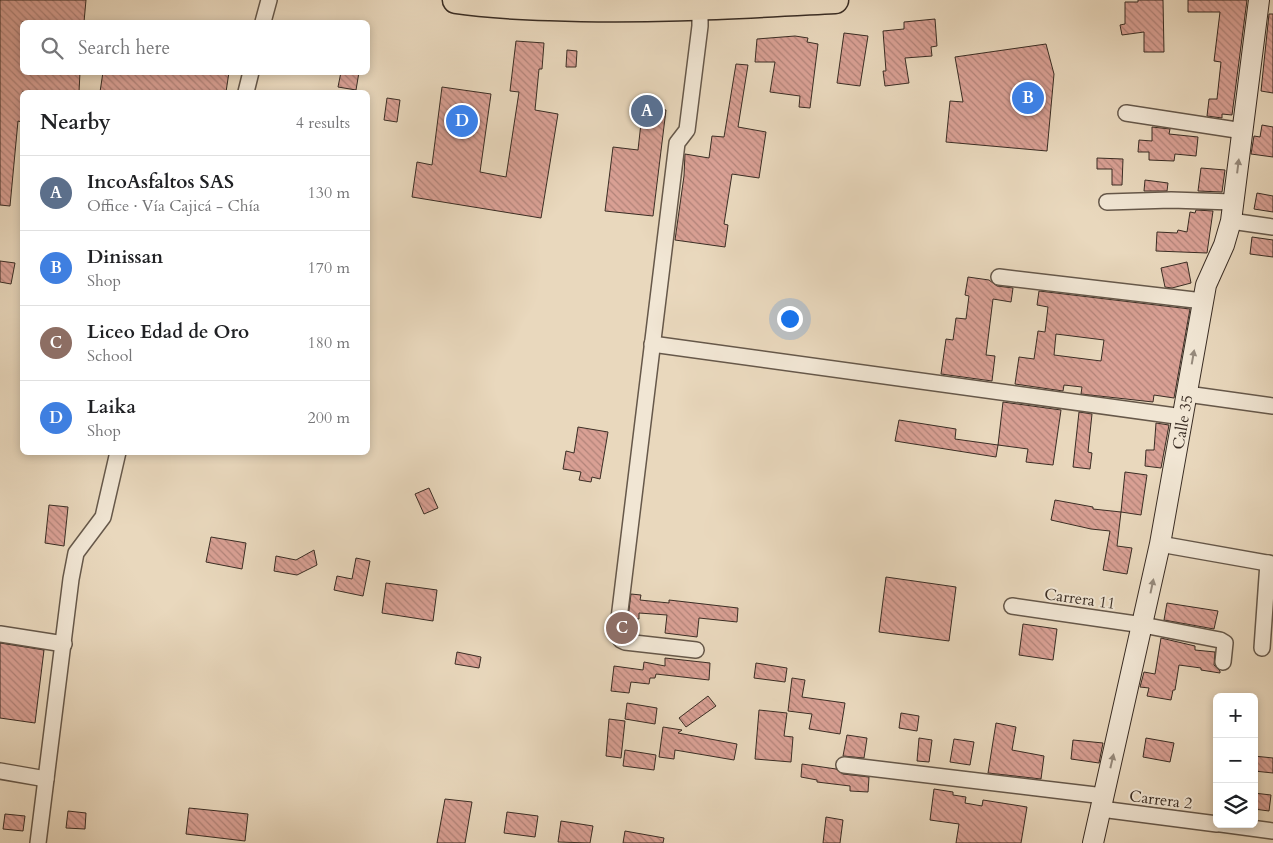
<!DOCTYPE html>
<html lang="en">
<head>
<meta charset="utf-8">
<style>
	body { margin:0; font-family:Cardo,serif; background:#f2f2f2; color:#202124 }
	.controls { position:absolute; right:15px; bottom:15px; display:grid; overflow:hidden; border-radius:8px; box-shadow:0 2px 8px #0003 }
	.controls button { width:45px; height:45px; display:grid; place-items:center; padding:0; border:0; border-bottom:1px solid #e0e0e0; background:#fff; color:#202124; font:25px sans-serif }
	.you { position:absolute; left:789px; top:318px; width:18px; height:18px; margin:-12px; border:4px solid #fff; border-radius:50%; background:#1a73e8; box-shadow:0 0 0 8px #1a73e833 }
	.badge { display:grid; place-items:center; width:32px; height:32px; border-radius:50%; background:#0f766e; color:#fff; font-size:16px; font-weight:700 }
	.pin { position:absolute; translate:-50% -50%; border:2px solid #fff; box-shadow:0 1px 5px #0006 }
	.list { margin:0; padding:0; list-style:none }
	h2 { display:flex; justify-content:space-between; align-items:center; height:65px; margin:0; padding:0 20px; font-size:21px }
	h2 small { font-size:16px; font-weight:400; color:#757577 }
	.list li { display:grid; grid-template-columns:32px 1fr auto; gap:15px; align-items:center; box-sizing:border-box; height:75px; padding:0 20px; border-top:1px solid #e0e0e0 }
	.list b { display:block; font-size:19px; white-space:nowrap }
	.list p { margin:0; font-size:16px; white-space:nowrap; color:#757577 }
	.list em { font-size:16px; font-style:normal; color:#757577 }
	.icon { flex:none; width:28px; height:28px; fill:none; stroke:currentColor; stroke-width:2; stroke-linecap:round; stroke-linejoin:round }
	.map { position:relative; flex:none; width:1273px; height:843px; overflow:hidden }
	.search { position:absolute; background:#fff; box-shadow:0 2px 8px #0003; left:20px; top:20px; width:350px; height:55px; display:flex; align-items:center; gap:12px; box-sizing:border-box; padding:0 18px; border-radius:8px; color:#757577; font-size:19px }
	.panel { position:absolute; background:#fff; box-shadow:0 2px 8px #0003; left:20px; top:90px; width:350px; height:365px; border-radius:8px }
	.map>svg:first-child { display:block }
	.building { fill:url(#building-back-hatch); stroke:#3a2d24; fill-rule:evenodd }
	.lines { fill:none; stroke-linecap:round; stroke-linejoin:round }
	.street-casing { stroke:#66584a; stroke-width:18 }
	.secondary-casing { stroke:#3a2d24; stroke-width:22 }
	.highway-casing { stroke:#3a2d24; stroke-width:29 }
	.street { stroke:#f1e6d4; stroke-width:15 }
	.secondary { stroke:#f1e6d4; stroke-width:20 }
	.highway { stroke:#e9d8bd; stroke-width:26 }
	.oneway { fill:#968a7c }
	.labels { text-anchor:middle; stroke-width:4; stroke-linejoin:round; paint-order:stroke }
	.street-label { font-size:16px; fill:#3a2d24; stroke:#f1e6d4 }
</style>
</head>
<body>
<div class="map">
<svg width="1273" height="843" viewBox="0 0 1273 843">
	<defs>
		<pattern id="building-back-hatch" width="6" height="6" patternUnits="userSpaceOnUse" patternTransform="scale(1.25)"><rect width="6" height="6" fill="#d9a094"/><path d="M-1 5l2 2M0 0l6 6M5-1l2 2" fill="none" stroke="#b18379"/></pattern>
	</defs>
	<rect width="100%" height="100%" fill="#e9d8bd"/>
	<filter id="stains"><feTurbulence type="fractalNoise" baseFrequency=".004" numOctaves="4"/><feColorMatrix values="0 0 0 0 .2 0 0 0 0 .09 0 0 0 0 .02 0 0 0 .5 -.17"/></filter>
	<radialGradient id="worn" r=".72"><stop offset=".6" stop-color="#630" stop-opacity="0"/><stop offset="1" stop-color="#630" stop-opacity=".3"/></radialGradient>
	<g class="building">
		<path d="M0,0H86L84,22H22V72H80L79,92H22V122L18,121L10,206L0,205Z"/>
		<path d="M1138,0H1163L1164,52H1144V32L1122,35L1120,25L1125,24V2H1138Z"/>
		<path d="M1188,0H1247L1232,115L1222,114V118L1207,116L1209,99H1217L1221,62L1214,61L1220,12H1188Z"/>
		<path d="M1269,14H1273V93L1261,91Z"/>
		<path d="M935,19L937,46L931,47L932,56L905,58L909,83L885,86L883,71H886L883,31L904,29V22Z"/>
		<path d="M844,33L868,36L860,86L837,83Z"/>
		<path d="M795,36L808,38L807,42L818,44L810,108L799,107L800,96L770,92L775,62H755L757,39Z"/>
		<path d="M516,41L544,43L542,69H539L535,110L558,114L541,218L412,197L417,162L432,165L442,87L491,94L480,172L506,177L519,92L510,91Z"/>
		<path d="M1046,44L1054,74L1047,151L946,142L950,101L963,102L955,57Z"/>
		<path d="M567,50L577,51L576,67H566Z"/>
		<path d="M736,64L748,65L738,127L766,132L759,178L732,174L724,224L728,225L725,247L675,240L684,176L685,154L709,158L712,136L724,137Z"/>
		<path d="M103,72H229L226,92H100Z"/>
		<path d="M341,72H359L356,90L338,87Z"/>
		<path d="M387,98L400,100L397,122L384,120Z"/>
		<path d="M643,105L659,107V109L666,110L653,216L605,211L613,147L638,150Z"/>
		<path d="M1262,125L1273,127V157L1251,154L1254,136L1260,137Z"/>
		<path d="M1152,127L1170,129L1169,134L1198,137L1196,156L1175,154L1174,161L1149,160V152H1138L1139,140L1152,141Z"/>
		<path d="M1097,158L1123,159L1122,185H1112V169H1097Z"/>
		<path d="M1201,168L1225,170L1222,192L1198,191Z"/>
		<path d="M1145,180L1168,183L1167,191H1144Z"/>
		<path d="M1257,193L1273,196V212L1254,209Z"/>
		<path d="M1196,210L1213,211L1207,253L1156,251L1157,232L1177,233L1178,230L1187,232L1190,212L1195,213Z"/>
		<path d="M1252,237L1273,240V257L1250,254Z"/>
		<path d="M0,261L15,263L11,284L0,282Z"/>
		<path d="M1187,262L1191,283L1172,288L1165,287L1161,268Z"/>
		<path d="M968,277L989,280L997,286L1013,288L1011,302L993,299L986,355L995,356L992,381L941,374L946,339L953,340L956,318L966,319L969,296L965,295Z"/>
		<path d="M1039,291L1190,309L1174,398L1154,395L1153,402L1081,394L1082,387L1064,385L1063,391L1015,384L1019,357L1034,359L1038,331L1045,332L1048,307L1037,305ZM1056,334L1104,340L1101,361L1054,355Z"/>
		<path d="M1003,402L1061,410L1053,465L1026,462L1028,449L998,445L996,457L895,441L899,420L956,429L955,439L998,445Z"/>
		<path d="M1079,412L1092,414L1088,452L1092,453L1090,469L1073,467Z"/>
		<path d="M1156,423L1169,425L1161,468L1145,466L1146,450H1154Z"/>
		<path d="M578,427L608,432L600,479L592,477L591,482L579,480L581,472L563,469L566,451L574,453Z"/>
		<path d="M1125,472L1147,475L1141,515L1121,512Z"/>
		<path d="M429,488L438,508L424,514L415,494Z"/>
		<path d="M1055,500L1093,507V509L1121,512L1117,546L1132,548L1127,574L1103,570L1110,531L1091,529L1051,520Z"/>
		<path d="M49,505L68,507L64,546L45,543Z"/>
		<path d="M211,537L246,543L242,569L206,562Z"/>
		<path d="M314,550L317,565L297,575L274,571L276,556L296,560Z"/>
		<path d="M356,558L370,561L363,596L334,590L337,576L352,579Z"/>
		<path d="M886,577L956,587L949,641L879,632Z"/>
		<path d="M386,583L437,590L433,621L382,613Z"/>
		<path d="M631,594L641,595L640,600L669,603V600L738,608L737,622L699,618L697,637L665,633L667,615L639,613V619L628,618Z"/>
		<path d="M1167,603L1218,611L1214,629L1164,620Z"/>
		<path d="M1023,624L1057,629L1053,660L1019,655Z"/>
		<path d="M1161,638L1195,646V650L1215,652L1214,665L1220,671V673L1201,670V668L1179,665L1175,690H1173L1171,700L1147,696L1149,688L1140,687L1144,672L1155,674Z"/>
		<path d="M0,643L44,650L35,723L0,718Z"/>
		<path d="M457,652L481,657L479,668L455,664Z"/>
		<path d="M665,658L710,663L709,680L656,674L655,678H650L649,684L631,682L629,693L611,691L614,666L643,670L644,662L665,666Z"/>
		<path d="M756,663L787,668L785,682L754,678Z"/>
		<path d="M792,678L805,680L802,697L845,703L840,734L809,729L812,714L788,711Z"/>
		<path d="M708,696L716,706L686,727L679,718Z"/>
		<path d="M627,703L657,708L655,724L625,719Z"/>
		<path d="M759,710L787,713L784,736L793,737L791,762L755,759Z"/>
		<path d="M901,713L919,716L917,731L899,728Z"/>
		<path d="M609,719L625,721L621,758L606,756Z"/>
		<path d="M996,723L1016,727L1012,750L1044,756L1041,779L988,773Z"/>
		<path d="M663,727L682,730L678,733L737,744L734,760L675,750L674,759L659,757Z"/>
		<path d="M847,735L867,738L864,758L843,756Z"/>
		<path d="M919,738L932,740L929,762L917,761Z"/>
		<path d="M1146,738L1174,743L1170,762L1143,757Z"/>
		<path d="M954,739L974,742L970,765L950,762Z"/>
		<path d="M1073,740L1103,743L1099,763L1071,759Z"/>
		<path d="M625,750L656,755L654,770L623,766Z"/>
		<path d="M1254,756L1273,758V773L1254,771Z"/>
		<path d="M802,764L836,769L843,774L869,777L868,792L850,791V786L817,782V780L801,777Z"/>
		<path d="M934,789L953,792V795L966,797L965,803L982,806L983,800L1027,807L1021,843H956L959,824L930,820Z"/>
		<path d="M1254,793L1271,795L1269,811L1254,809Z"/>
		<path d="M445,799L472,802L465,843H437Z"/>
		<path d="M189,808L248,814L245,841L186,834Z"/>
		<path d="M68,811L86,813L85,829L66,828Z"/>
		<path d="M507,812L538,816L535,837L504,833Z"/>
		<path d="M5,814L25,816L23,831L3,829Z"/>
		<path d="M826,817L843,820L840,843H823Z"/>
		<path d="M561,821L593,826L590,843L558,842Z"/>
		<path d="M625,831L664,838L663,843H623Z"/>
	</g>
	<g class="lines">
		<defs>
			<g id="street">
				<path d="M263,22L269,0"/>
				<path d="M246,92L251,72"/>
				<path d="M1126,113L1243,131"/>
				<path d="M1107,202L1171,200L1233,202"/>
				<path d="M1231,221L1273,227"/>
				<path d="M999,277L1203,301"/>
				<path d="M652,344L1183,417"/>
				<path d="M1187,394L1273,406"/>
				<path d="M1160,544L1273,564"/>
				<path d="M1012,606L1143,625L1220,640L1225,643L1223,662"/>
				<path d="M0,634L64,644"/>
				<path d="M1262,648L1268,563"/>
				<path d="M696,650L625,642L621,640L617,635L677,143L687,130L700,26V8"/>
				<path d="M844,765L1104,796"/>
				<path d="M0,771L46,779"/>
				<path d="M1101,809L1217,824"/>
				<path d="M1221,824L1273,831"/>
				<path d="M38,843L71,579L76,553L103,517L118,452"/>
			</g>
			<path id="secondary" d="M1093,843L1160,544L1206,285L1224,245L1231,221L1259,0"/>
			<path id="highway" d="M456,0C487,5 519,6 550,7C645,11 740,5 835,0"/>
		</defs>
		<use href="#street" class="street-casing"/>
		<use href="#secondary" class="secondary-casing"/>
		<use href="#highway" class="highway-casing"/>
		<use href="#street" class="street"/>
		<use href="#secondary" class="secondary"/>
		<use href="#highway" class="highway"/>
	</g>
	<defs><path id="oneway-solid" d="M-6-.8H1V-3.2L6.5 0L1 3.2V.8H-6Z" transform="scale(1.25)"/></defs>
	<g class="oneway">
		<use href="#oneway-solid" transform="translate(1238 166) rotate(-83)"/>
		<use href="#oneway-solid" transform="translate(1193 357) rotate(-80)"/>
		<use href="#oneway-solid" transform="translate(1152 586) rotate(-78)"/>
		<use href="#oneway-solid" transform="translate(1112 761) rotate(-77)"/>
	</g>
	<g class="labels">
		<g class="street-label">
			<text transform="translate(1182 422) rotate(-80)" y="6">Calle 35</text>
			<text transform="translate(1080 598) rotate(8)" y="6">Carrera 11</text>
			<text transform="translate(1161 799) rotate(7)" y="6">Carrera 2</text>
		</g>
	</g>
	<rect width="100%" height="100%" filter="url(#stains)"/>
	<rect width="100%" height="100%" fill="url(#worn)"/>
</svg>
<div class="controls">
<button>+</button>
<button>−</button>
<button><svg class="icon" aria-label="layers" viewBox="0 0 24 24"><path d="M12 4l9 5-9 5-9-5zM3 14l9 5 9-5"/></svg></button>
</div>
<div class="you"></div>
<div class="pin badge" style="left:647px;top:111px;background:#5c6f8a">A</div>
<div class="pin badge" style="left:1028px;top:98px;background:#3f7fe0">B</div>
<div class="pin badge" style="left:622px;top:628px;background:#8d6e63">C</div>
<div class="pin badge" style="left:462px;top:121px;background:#3f7fe0">D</div>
<div class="search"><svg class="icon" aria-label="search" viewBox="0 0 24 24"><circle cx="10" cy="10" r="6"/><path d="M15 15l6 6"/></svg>Search here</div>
<section class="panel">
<h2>Nearby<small>4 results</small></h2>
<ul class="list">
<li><span class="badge" style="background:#5c6f8a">A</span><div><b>IncoAsfaltos SAS</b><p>Office · Vía Cajicá - Chía</p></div><em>130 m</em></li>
<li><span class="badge" style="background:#3f7fe0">B</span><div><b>Dinissan</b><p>Shop</p></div><em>170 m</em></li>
<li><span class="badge" style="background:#8d6e63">C</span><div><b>Liceo Edad de Oro</b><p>School</p></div><em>180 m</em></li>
<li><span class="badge" style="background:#3f7fe0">D</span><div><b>Laika</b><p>Shop</p></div><em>200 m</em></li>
</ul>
</section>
</div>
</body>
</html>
